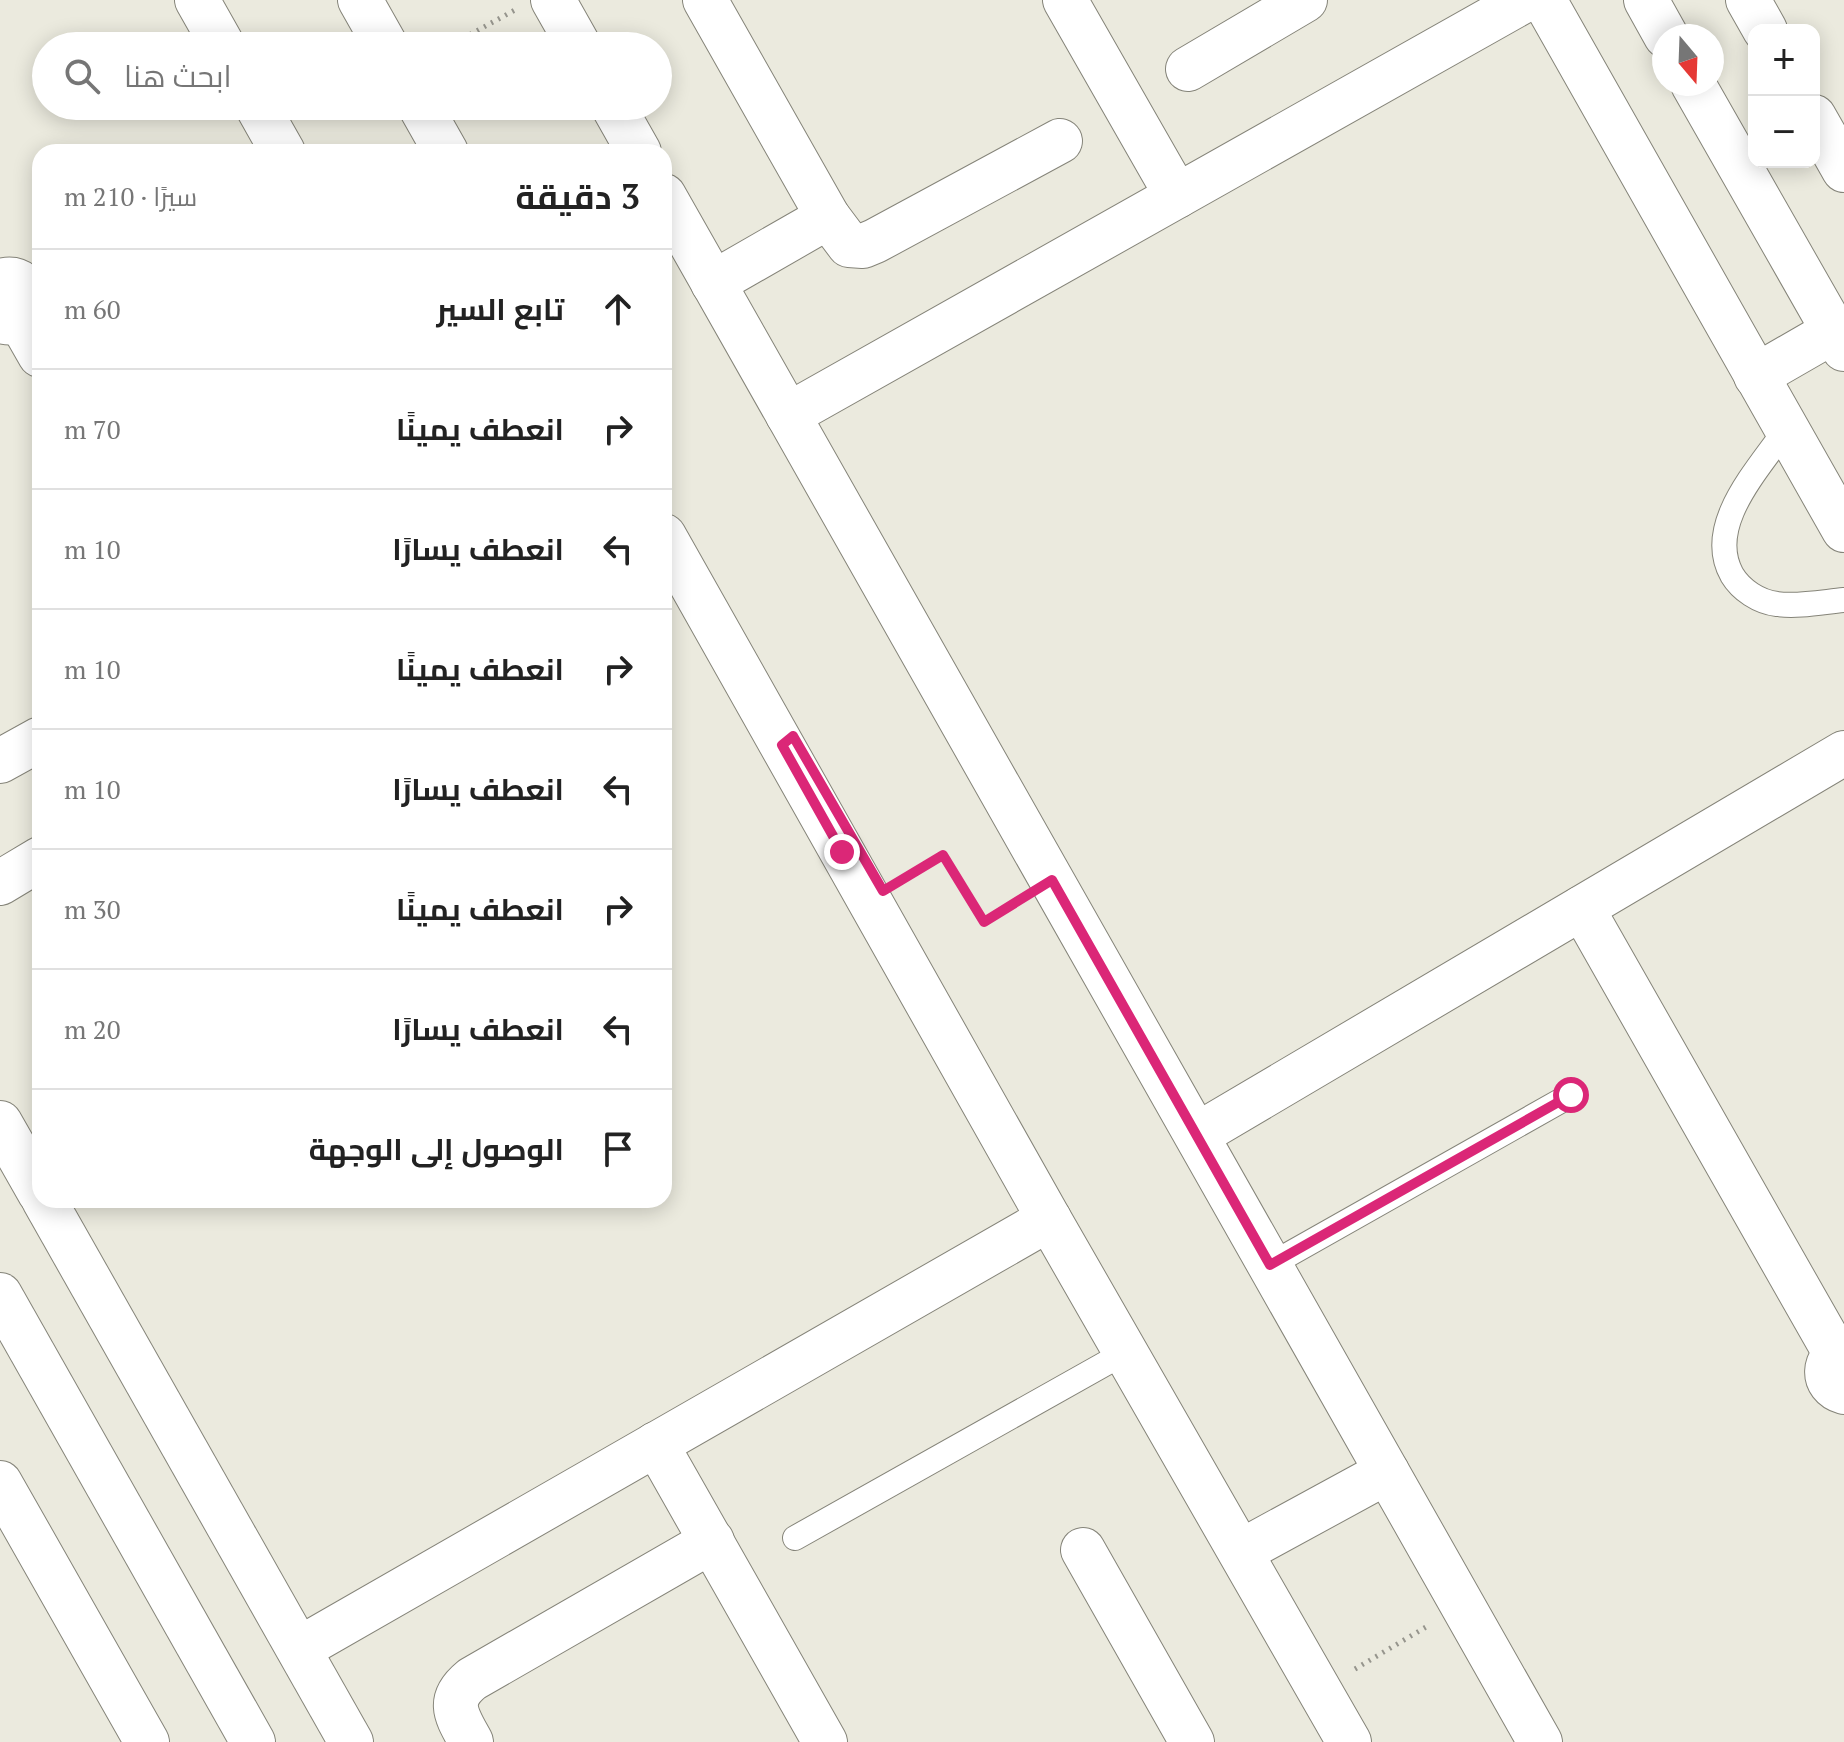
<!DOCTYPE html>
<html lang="ar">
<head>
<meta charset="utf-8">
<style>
	body { margin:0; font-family:"PT Serif",Cairo,serif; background:#f2f2f2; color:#222; direction:rtl }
	.controls { position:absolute; right:24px; top:24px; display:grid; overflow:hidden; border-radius:16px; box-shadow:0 4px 20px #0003 }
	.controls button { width:72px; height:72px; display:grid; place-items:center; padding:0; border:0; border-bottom:2px solid #e0e0e0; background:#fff; color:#222; font:40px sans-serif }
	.compass { position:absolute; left:1652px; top:24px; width:72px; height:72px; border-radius:50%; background:#fff; box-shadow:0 4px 20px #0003; rotate:161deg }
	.stop { position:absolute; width:24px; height:24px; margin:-18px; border:6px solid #db2777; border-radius:50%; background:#fff }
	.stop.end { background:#db2777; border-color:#fff; box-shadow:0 2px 8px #0008 }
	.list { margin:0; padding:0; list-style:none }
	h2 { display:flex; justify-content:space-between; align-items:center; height:104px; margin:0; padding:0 32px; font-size:34px }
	h2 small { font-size:26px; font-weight:400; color:#767676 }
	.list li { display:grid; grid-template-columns:52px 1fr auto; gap:24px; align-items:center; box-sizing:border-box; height:120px; padding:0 32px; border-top:2px solid #e0e0e0 }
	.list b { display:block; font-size:30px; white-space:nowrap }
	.list em { font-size:26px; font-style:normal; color:#767676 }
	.icon { flex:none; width:44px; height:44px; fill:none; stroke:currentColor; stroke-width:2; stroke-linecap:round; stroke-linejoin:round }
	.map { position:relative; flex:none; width:1844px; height:1742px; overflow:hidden; direction:ltr }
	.search { position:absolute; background:#fff; box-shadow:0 4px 20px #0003; left:32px; top:32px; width:640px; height:88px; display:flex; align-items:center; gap:20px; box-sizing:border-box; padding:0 28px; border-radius:44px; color:#767676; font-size:30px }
	.panel { position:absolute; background:#fff; box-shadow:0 4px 20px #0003; left:32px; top:144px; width:640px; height:1064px; border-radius:24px; direction:rtl }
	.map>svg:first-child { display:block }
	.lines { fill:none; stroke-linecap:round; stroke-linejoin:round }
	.lane-casing { stroke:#858479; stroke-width:26 }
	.street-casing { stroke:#858479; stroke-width:46 }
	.path { stroke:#96958d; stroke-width:5; stroke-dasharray:2 6; stroke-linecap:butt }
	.lane { stroke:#fff; stroke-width:24 }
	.street { stroke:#fff; stroke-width:44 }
	.route { stroke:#db2777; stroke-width:10 }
</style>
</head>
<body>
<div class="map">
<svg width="1844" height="1742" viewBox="0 0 1844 1742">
	<rect width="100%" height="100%" fill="#ebeade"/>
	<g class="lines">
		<defs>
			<g id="lane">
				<path d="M1786,429C1759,469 1704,525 1732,575C1741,590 1759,602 1777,604C1797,607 1823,602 1844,600"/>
				<path d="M1270,1265L1571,1095"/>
				<path d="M795,1538L1126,1352"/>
			</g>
			<g id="street">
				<path d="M197,0L223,46"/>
				<path d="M360,0L386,46"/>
				<path d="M553,0L579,46"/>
				<path d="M705,0L828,217L849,245L863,246L875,241L1060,141"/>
				<path d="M1065,0L1177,196"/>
				<path d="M1544,0L1844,530"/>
				<path d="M1646,0L1666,36"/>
				<path d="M1748,0L1765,30"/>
				<path d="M1188,69L1305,0"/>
				<path d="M1693,84L1844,349"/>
				<path d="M257,106L283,152"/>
				<path d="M420,106L446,152"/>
				<path d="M613,106L639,152"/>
				<path d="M1814,117L1844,170"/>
				<path d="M664,196L1540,1742"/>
				<path d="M0,281C39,270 40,332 0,321"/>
				<path d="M713,283L828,217"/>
				<path d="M20,320L40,355"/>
				<path d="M1756,376L1834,331"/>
				<path d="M788,415L1525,0"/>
				<path d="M664,536L1049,1219L1349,1742"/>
				<path d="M0,761L40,739"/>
				<path d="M0,883L40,859"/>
				<path d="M1582,908L1835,1353"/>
				<path d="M0,1123L40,1193"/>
				<path d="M1197,1135L1844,753"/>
				<path d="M44,1200L351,1742"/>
				<path d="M0,1295L253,1742"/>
				<path d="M1844,1349C1823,1358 1820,1385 1844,1392"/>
				<path d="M656,1444L825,1742"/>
				<path d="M0,1483L147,1742"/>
				<path d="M1083,1550L1192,1742"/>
				<path d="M1242,1551L1387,1472"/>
				<path d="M299,1649L1049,1219"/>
				<path d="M471,1742C457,1716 445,1701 472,1679L712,1541"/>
			</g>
		</defs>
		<use href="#lane" class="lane-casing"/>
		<use href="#street" class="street-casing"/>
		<g class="path">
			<path d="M449,46L515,10"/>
			<path d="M904,878L943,855L984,922L1017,901"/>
			<path d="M1355,1669L1426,1627"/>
		</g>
		<use href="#lane" class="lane"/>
		<use href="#street" class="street"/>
	</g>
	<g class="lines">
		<path class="route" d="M842,852L782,745L793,736L883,891L943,855L984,922L1052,880L1270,1265L1571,1095"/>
	</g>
</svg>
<div class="controls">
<button>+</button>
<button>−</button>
</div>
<svg class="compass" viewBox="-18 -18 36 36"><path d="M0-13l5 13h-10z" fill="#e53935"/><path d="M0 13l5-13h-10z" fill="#767676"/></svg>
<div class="stop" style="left:1571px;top:1095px"></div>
<div class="stop end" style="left:842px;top:852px"></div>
<div class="search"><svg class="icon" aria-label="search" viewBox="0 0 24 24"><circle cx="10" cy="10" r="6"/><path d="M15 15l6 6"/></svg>ابحث هنا</div>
<section class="panel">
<h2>3 دقيقة<small>سيرًا · 210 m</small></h2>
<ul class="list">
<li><svg class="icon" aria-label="ahead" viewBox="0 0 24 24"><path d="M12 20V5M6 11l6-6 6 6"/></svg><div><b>تابع السير</b></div><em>60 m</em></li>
<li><svg class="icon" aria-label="right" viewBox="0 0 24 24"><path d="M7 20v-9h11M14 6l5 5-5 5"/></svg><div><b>انعطف يمينًا</b></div><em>70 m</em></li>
<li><svg class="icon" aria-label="left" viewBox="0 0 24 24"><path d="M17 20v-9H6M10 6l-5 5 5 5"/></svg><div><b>انعطف يسارًا</b></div><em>10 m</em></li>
<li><svg class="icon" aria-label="right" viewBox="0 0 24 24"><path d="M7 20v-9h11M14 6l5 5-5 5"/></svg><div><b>انعطف يمينًا</b></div><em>10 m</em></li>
<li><svg class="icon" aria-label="left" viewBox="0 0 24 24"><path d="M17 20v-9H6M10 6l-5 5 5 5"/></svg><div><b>انعطف يسارًا</b></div><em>10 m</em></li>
<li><svg class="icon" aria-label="right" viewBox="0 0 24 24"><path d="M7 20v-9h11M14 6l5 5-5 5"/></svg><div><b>انعطف يمينًا</b></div><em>30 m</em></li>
<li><svg class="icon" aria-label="left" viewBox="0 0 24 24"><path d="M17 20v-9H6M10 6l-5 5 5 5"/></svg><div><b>انعطف يسارًا</b></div><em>20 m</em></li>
<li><svg class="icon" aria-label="arrive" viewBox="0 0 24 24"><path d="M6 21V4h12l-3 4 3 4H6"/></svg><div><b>الوصول إلى الوجهة</b></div></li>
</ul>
</section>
</div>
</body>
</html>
